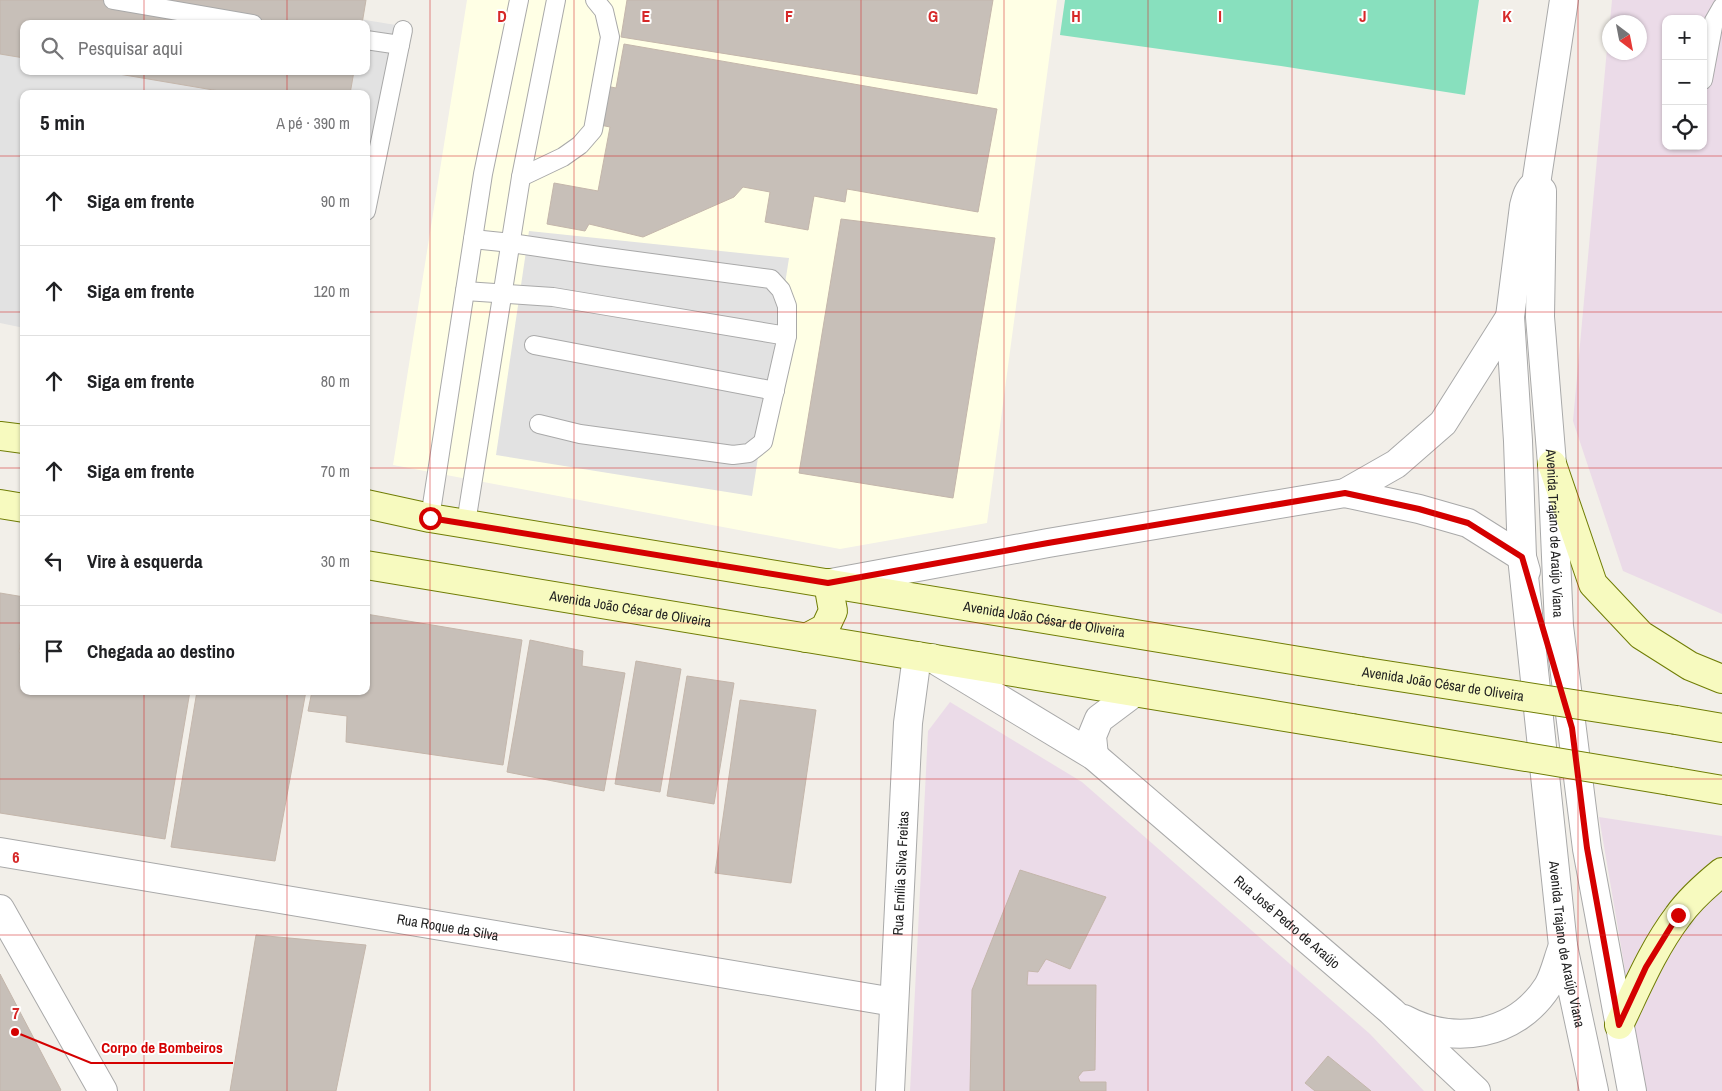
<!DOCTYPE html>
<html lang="pt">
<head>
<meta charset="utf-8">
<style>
	body { margin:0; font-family:"Archivo Narrow",sans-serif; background:#f2f2f2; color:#202124 }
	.controls { position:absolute; right:15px; top:15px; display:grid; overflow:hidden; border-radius:10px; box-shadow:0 1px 4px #0004 }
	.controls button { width:45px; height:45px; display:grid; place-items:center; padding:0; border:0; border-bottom:1px solid #e0e0e0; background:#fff; color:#202124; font:25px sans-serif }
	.compass { position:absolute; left:1602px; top:15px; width:45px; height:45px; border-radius:50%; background:#fff; box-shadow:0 1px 4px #0004; rotate:148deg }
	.stop { position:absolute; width:15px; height:15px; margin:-11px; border:4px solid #d40000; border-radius:50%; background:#fff }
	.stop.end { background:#d40000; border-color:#fff; box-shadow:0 1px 5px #0008 }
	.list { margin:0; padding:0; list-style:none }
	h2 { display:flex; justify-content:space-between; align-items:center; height:65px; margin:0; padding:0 20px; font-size:21px }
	h2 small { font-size:16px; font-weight:400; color:#757577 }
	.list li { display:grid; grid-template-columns:32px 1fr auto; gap:15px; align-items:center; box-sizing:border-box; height:90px; padding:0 20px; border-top:1px solid #e0e0e0 }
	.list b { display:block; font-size:19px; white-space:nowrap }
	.list em { font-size:16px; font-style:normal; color:#757577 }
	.icon { flex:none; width:28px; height:28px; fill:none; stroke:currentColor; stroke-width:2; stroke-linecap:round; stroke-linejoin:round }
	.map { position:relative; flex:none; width:1722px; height:1091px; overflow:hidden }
	.search { position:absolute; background:#fff; box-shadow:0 1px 4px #0004; left:20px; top:20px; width:350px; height:55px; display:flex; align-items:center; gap:12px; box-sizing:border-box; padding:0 18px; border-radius:10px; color:#757577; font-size:19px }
	.panel { position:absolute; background:#fff; box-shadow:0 1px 4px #0004; left:20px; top:90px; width:350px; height:605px; border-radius:10px }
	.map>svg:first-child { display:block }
	.industrial { fill:#ebdbe8; fill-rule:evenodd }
	.education { fill:#ffffe5 }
	.pitch { fill:#88e0be }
	.parking { fill:#e2e2e2; fill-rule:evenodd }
	.building { fill:#c7bfb8; stroke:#c4b6ab }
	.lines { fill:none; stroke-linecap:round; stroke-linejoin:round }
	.service-casing { stroke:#a9a9a9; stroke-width:20 }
	.minor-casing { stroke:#a9a9a9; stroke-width:30 }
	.tertiary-casing { stroke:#a9a9a9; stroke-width:30 }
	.secondary-casing { stroke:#707d05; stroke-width:30 }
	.service { stroke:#fff; stroke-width:18 }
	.minor { stroke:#fff; stroke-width:28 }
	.tertiary { stroke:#fff; stroke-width:28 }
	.secondary { stroke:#f7fabf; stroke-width:28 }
	.secondary-bridge-casing { stroke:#707d05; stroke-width:30; stroke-linecap:butt }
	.secondary-bridge { stroke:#f7fabf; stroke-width:28 }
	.route { stroke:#d40000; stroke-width:6 }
	.grid { fill:none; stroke:#d62828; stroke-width:1; stroke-opacity:0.55 }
	.labels { text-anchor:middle; stroke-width:4; stroke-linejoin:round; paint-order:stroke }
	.street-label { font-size:14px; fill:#222; stroke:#fff }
	.grid-label { font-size:16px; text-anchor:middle; font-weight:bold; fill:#d62828; stroke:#fff; stroke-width:4; stroke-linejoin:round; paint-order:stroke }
	.leader { fill:none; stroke:#d40000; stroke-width:2 }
	.callout-dot { fill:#d40000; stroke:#fff; stroke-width:2 }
	.callout-label { font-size:15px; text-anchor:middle; font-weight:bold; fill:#d40000; stroke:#fff; stroke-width:4; stroke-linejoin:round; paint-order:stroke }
</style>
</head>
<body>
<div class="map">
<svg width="1722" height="1091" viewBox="0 0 1722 1091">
	<rect width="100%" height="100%" fill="#f2efe9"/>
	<g class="industrial">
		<path d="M1612,0H1722V614L1623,571L1573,421L1609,27L1610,52H1640V22H1610ZM1666,19H1703V146H1666Z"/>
		<path d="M950,702L1082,782L1370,1034L1424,1091H910L928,731Z"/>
		<path d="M1599,817L1722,836V1091H1644L1638,1046Z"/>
	</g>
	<path class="education" d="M467,0H1057L987,523L840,549L393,465Z"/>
	<path class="pitch" d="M1065,0H1479L1465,95L1281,66L1060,35Z"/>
	<g class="parking">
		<path d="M0,0H243L408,27L366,205V94H24V328L0,323ZM24,24H366V71H24Z"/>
		<path d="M529,231L789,258L752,496L496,455Z"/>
	</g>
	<g class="building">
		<path d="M0,0H366L362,24H24V58L0,54Z"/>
		<path d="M627,0H993L977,94L621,37Z"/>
		<path d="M624,44L997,109L978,212L847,189L845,202L814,196L808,230L765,222L770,192L743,187L734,197L643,237L589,224L585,231L547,224L554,183L598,191L610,127L600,125L606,86L616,88Z"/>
		<path d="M101,71H354L350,94H237Z"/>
		<path d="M841,219L995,238L953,498L799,473Z"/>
		<path d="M0,593L24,597V620L19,652L24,653V691H190L165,839L0,813Z"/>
		<path d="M366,614L522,640L503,765L346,742L347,716L308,711L312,691H366Z"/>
		<path d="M530,640L583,651L582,666L625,673L604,791L507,772Z"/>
		<path d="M636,661L681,669L660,792L615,784Z"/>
		<path d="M687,676L734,683L714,804L667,796Z"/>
		<path d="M197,691H306L275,861L171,847Z"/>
		<path d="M740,700L816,710L791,883L715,873Z"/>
		<path d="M1020,870L1106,897L1070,969L1046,959L1038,972L1028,971L1027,985H1096L1095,1070L1083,1071L1078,1077L1080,1082H1106V1091H970L972,990Z"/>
		<path d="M256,935L366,945L336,1091H230Z"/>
		<path d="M0,974L61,1090L60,1091H0Z"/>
		<path d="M1328,1056L1371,1091H1315L1305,1083Z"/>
	</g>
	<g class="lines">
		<defs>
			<g id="service">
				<path d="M113,0L253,24"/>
				<path d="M366,40L400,45"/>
				<path d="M1703,80L1714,21L1722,7"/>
				<path d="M521,177L563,157L580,145L593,130L610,37L604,11L595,0"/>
				<path d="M366,211L403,30"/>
				<path d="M473,239L511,243L599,256L771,279L781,290L787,306V336L763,442L749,453L733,455L580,434L539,424"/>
				<path d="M465,291L553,297L787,336"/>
				<path d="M534,345L775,391"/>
				<path d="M430,518L483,174L519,0"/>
				<path d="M466,523L521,177L556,0"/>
			</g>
			<g id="minor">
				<path id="s1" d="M0,852L894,1002"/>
				<path d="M0,909L103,1091"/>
				<path id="s2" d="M890,1091L908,723L917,656"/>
			</g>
			<g id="tertiary">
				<path id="s3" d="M1564,0L1536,184C1528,189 1526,198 1524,206L1510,317L1518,441L1522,557L1563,946L1594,1091"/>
				<path id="s4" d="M1536,184L1542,191V197L1540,317L1552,464L1559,626L1587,849L1632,1091"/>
				<path d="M1345,493L1419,509L1468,523L1522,557L1526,571"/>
				<path d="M831,583L1048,543L1345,493L1396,464L1443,423L1510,317"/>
				<path id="s5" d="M932,658L1094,756L1391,1011L1476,1091"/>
				<path d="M1094,756L1092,736L1099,719L1135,692"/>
				<path d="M1404,1019C1455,1046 1516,1036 1548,986C1555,974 1558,958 1563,946"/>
			</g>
			<g id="secondary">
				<path d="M0,436L24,439"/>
				<path d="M1552,464L1593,584L1641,635L1690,666L1722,679"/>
				<path d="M0,504L24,508"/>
				<path id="s6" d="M366,504L430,518L1360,671"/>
				<path id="s7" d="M366,565L1352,728"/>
				<path d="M806,638L825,628L833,611L828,583"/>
				<path d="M1676,720L1722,728"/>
				<path d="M1670,781L1722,790"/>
				<path d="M1619,1025C1637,988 1653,949 1678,916C1690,899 1706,885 1722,872"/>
			</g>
		</defs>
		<use href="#service" class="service-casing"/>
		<use href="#minor" class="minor-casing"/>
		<use href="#tertiary" class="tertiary-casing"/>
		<use href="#secondary" class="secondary-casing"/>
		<use href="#service" class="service"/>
		<use href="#minor" class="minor"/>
		<use href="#tertiary" class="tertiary"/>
		<use href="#secondary" class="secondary"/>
		<defs>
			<g id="secondary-bridge">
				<path id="s8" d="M1360,671L1676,720"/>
				<path d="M1352,728L1670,781"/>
			</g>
		</defs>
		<use href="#secondary-bridge" class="secondary-bridge-casing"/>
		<use href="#secondary-bridge" class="secondary-bridge"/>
	</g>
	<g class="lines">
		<path class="route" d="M430,518L828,583L1048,543L1345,493L1419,509L1468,523L1522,557L1572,728L1587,848L1619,1025L1646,967L1678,915"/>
	</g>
	<path class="grid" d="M144,0V24M287,0V24M430,0V1091M574,0V1091M718,0V1091M861,0V1091M1004,0V1091M1148,0V1091M1292,0V1091M1435,0V1091M1578,0V1091M144,71V94M287,71V94M0,156H24M366,156H1722M0,312H24M366,312H1722M0,468H24M366,468H1722M0,623H24M366,623H1722M144,691V1091M287,691V1091M0,779H1722M0,935H1722"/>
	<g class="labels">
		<g class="street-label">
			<text dy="5" stroke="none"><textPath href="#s4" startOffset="352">Avenida Trajano de Araújo Viana</textPath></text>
			<text dy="5" stroke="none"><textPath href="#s7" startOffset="268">Avenida João César de Oliveira</textPath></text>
			<text dy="5" stroke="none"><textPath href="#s6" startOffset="688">Avenida João César de Oliveira</textPath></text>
			<text dy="5" stroke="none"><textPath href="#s8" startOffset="84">Avenida João César de Oliveira</textPath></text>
			<text dy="5" stroke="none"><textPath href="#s2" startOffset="218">Rua Emília Silva Freitas</textPath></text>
			<text dy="5" stroke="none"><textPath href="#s5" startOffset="444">Rua José Pedro de Araújo</textPath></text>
			<text dy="5" stroke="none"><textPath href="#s1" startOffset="454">Rua Roque da Silva</textPath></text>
			<text dy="5" stroke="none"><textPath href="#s3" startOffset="954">Avenida Trajano de Araújo Viana</textPath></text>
		</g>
	</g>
	<g class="grid-label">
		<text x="502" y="22">D</text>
		<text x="646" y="22">E</text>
		<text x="789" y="22">F</text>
		<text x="933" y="22">G</text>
		<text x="1076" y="22">H</text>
		<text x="1220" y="22">I</text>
		<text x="1363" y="22">J</text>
		<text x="1507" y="22">K</text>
		<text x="16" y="863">6</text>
		<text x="16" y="1019">7</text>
	</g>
	<path class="leader" d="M15 1032L91 1063H233"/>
	<circle class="callout-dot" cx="15" cy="1032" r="5"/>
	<g class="callout-label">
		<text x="162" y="1053">Corpo de Bombeiros</text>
	</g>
</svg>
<div class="controls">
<button>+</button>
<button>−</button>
<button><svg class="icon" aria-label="locate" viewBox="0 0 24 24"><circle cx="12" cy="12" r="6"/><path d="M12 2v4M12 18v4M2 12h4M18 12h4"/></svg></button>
</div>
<svg class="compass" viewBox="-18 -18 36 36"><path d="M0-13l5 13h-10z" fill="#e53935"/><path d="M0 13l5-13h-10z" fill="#757577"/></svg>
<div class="stop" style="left:430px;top:518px"></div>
<div class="stop end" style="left:1678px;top:915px"></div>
<div class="search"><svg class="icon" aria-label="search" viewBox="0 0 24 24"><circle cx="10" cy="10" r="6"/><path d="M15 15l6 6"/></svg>Pesquisar aqui</div>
<section class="panel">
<h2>5 min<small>A pé · 390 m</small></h2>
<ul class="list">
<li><svg class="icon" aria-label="ahead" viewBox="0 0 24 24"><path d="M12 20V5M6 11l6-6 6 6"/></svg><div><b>Siga em frente</b></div><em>90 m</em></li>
<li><svg class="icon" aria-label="ahead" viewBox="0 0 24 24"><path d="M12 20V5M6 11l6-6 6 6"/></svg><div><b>Siga em frente</b></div><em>120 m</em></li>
<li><svg class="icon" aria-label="ahead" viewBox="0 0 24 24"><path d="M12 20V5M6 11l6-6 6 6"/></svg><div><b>Siga em frente</b></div><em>80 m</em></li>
<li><svg class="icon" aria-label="ahead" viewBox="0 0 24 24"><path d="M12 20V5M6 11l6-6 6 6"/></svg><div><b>Siga em frente</b></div><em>70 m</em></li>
<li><svg class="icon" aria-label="left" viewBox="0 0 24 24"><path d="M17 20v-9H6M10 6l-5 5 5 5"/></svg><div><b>Vire à esquerda</b></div><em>30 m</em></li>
<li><svg class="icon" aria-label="arrive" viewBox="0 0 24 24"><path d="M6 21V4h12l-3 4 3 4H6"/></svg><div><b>Chegada ao destino</b></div></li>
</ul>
</section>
</div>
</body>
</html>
